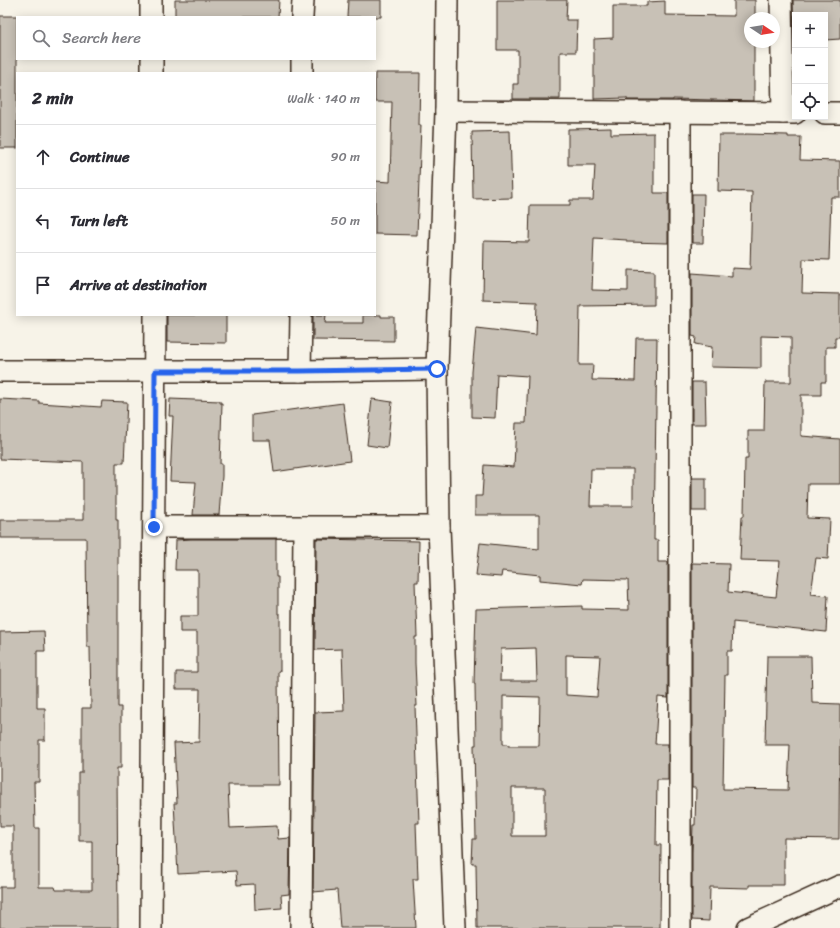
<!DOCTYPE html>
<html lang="en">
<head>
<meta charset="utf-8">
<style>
	body { margin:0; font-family:Sriracha,sans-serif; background:#f2f2f3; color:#2b2b33 }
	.controls { position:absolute; right:12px; top:12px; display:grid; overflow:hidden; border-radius:0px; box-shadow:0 2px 10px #0003 }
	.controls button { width:36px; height:36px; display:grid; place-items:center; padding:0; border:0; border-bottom:1px solid #e1e1e2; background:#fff; color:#2b2b33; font:20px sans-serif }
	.compass { position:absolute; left:744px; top:12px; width:36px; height:36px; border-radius:50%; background:#fff; box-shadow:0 2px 10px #0003; rotate:102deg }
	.stop { position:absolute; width:12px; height:12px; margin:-9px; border:3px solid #2563eb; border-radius:50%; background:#fff }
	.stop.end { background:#2563eb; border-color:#fff; box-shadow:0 1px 4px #0008 }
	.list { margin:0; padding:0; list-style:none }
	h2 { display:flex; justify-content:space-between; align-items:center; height:52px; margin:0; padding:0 16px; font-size:17px }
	h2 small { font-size:13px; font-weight:400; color:#7c7c81 }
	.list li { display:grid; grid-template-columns:26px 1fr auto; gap:12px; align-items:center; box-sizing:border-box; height:64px; padding:0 16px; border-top:1px solid #e1e1e2 }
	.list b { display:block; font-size:15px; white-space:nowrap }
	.list em { font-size:13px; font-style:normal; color:#7c7c81 }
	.icon { flex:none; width:22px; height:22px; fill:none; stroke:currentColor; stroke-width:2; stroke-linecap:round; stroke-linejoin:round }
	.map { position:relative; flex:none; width:840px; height:928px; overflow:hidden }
	.search { position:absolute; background:#fff; box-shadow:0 2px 10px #0003; left:16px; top:16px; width:360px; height:44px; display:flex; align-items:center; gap:10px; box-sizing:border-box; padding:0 14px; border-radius:0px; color:#7c7c81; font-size:15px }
	.panel { position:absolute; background:#fff; box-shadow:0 2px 10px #0003; left:16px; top:72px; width:360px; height:244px; border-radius:0px }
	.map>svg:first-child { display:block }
	.building { fill:#c8c1b6; stroke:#3b2a1e; fill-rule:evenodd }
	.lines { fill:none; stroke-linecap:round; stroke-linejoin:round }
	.street-casing { stroke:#3b2a1e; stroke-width:24 }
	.street { stroke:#f7f3e8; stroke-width:21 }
	.route { stroke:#2563eb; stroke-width:5 }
</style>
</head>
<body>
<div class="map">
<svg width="840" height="928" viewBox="0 0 840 928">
	<rect width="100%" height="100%" fill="#f7f3e8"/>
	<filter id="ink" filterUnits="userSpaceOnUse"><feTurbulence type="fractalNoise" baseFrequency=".025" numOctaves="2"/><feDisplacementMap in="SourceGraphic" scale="8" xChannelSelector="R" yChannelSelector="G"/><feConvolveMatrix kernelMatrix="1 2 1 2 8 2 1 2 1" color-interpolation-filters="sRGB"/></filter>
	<g filter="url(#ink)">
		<g class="building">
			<path d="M175,0H279L278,17H175Z"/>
			<path d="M348,0H381V17H347Z"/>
			<path d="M497,0H567L566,20H577L576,52H560V99H513V84H518V50H497Z"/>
			<path d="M734,0H755V18H750V42H754V101L673,99V100H627V98L594,99V39L613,38V6H647V2L665,1V15L734,16Z"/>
			<path d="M793,0H840V39L825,40V15H795V40H794Z"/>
			<rect x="0" y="16" width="17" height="132"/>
			<path d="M375,73H420L419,125H421L417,235L375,234V181L390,182L392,102H375Z"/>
			<path d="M611,128V134L654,133V193H668V243L627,242V240L594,238L592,290L628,291V270L654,271V305L580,306L579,365H593L592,380L635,381L636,338H657L654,540H658V562H668V698L658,697L655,744H668V780H657L656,845H661L660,928H477L476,864H472L473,839H476L474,745H476L475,684H474L476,609L582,606V609L629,610L628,580L583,579L582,584L540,580V575L502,571L501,577L476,575L480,543L539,549V515H475V496H482L484,465L514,467L516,423H526L528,376L497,374L495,418L472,417V372L476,328L536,335L537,302L483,300L484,241L529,242L530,205H570V200H593L595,165H568V129ZM591,469H633V506H590ZM536,648L537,681H500L501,649ZM566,655L600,656L597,697L566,695ZM503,696L540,697L539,746H508V744H503ZM512,788H545V836H512Z"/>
			<path d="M510,131L512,198L473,199L472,132Z"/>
			<path d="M745,134L788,135V137H801L800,160L840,161V197H831L829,260L803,259L802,293L840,294V337H835V347H826V382H821V395H801V436L840,439V484H808L807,518L830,519L828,559L816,558L811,594L828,596L826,632L733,622L732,651H727V675H725L723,789L788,790L790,745H765L767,656H811L812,703L840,704L839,839L784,838V885H749V888L710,887L709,921L692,920V852L693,825H695L696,788H692V563L729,564L728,592L776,597L780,561L740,560L742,516H744L745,459H748V431H764L765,382H791V337L761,336V368L711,367L712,347L695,344L696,337L692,336V273L732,276V268L750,269L752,192L718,191L719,135H745Z"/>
			<path d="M692,194H704L703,243H692Z"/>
			<path d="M167,315H226V343L167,342Z"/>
			<path d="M313,315H326L325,323H363V315H381V317H394V341L313,340Z"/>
			<path d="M692,382H705L706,424H692Z"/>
			<path d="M0,399L39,401V403L101,407L102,401L127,402L124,463H116V520H118V707H121V768H117L118,928H0V887H13V826H0V632L44,631L45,651H37V708H45V740H39V782H34L35,828H39V887H55L56,890H92V841H79V773H82V708H91L90,647H87L86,538H0V520H83V462L0,459Z"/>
			<path d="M170,399L220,401V403H222L220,464H222V476L219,515H193L196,482L170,481L173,416H169Z"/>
			<path d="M372,399L392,402L387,448L367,445Z"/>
			<path d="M343,403L350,461L274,472L270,440H252V415Z"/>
			<rect x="692" y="478" width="14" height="33"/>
			<path d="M191,539H276V577H278V614H280V671H278L279,785H228L230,828L277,826L278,839L290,838L289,894L281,895L282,908L255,910L254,884L237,885L236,871L178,874L174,803H177L174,743L199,742L200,689H176V672H197V632H180V616H198V570H175L176,540Z"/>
			<path d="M316,539L419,541L418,582H415L417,637H415V663L417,706H415L419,823H416L418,879H413L416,928H340L337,890L313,892L315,712L344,711L342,649L315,650Z"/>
		</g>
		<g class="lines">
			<defs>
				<g id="street">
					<path d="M151,0V17"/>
					<path d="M447,0L446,111L437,369L439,527L455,928"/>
					<path d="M781,0L783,113"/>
					<path d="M302,17L303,0"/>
					<path d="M152,59V73"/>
					<path d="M302,73V59"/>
					<path d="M446,111L795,113"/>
					<path d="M825,113H840"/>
					<path d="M0,371H300L437,369"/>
					<path d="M300,371L301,315"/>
					<path d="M154,527H439"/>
					<path d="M151,928L155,315"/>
					<path d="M301,928L304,527"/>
					<path d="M680,928V112"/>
					<path d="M748,928L840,886"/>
				</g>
			</defs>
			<use href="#street" class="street-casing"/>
			<use href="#street" class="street"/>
		</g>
	</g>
	<g class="lines" filter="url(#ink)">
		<path class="route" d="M154,527L155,371H300L437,369"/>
	</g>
</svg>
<div class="controls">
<button>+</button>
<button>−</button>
<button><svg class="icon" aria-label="locate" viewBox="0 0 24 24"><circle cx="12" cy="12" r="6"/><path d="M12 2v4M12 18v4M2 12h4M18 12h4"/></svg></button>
</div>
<svg class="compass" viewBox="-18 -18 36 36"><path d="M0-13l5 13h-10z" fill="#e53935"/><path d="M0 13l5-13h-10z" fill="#7c7c81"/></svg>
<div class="stop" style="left:437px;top:369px"></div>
<div class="stop end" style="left:154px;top:527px"></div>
<div class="search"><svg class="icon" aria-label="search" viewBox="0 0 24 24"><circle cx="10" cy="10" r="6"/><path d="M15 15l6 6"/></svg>Search here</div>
<section class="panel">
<h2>2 min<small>Walk · 140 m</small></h2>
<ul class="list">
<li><svg class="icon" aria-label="ahead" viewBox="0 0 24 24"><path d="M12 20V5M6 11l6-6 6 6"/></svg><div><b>Continue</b></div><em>90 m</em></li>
<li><svg class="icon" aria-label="left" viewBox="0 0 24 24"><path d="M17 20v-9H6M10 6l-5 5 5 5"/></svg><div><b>Turn left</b></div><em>50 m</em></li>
<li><svg class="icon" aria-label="arrive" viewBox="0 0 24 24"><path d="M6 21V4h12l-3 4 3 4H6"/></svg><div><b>Arrive at destination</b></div></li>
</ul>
</section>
</div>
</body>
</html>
